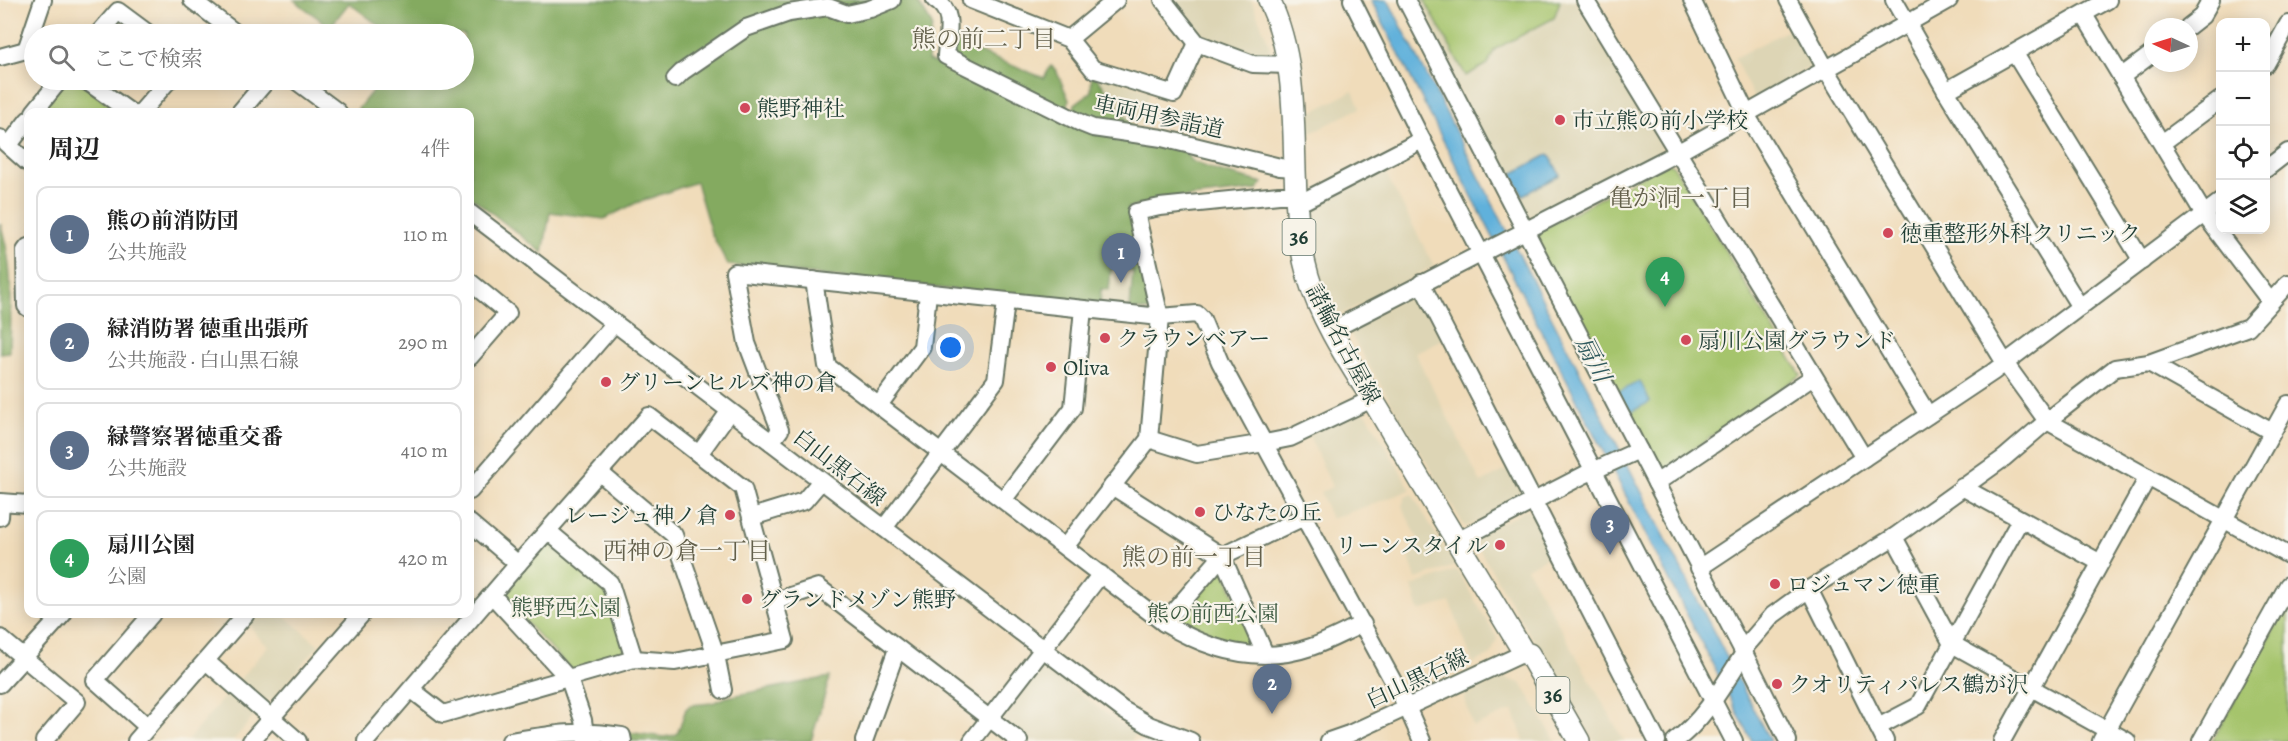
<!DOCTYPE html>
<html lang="ja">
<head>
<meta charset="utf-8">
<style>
	body { margin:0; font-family:Alegreya,"Noto Serif JP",serif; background:#f6f6f6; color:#222 }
	.controls { position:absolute; right:18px; top:18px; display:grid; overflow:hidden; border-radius:12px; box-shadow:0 3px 15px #0003 }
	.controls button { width:54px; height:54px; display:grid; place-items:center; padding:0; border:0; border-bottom:2px solid #e0e0e0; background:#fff; color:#222; font:30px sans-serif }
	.compass { position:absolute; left:2144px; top:18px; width:54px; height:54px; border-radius:50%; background:#fff; box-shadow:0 3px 15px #0003; rotate:274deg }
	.you { position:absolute; left:951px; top:348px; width:21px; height:21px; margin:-15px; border:4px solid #fff; border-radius:50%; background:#1a73e8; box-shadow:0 0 0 9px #1a73e833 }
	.badge { display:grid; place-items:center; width:39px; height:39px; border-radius:50%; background:#b45309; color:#fff; font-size:20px; font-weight:700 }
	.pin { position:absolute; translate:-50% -50px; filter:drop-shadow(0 2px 3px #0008) }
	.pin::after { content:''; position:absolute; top:32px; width:21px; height:18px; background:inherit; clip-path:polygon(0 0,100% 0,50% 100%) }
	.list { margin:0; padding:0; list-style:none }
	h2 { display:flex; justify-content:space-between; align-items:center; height:78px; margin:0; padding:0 24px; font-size:26px }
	h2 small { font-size:20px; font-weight:400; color:#767676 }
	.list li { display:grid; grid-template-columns:39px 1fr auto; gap:18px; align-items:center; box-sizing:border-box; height:96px; margin:0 12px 12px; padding:0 12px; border:2px solid #e0e0e0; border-radius:12px }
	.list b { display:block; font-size:22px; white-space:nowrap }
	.list p { margin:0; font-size:20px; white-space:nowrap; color:#767676 }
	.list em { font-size:20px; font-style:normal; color:#767676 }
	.icon { flex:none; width:33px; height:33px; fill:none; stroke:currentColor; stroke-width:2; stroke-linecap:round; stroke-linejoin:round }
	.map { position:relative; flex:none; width:2288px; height:741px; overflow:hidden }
	.search { position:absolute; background:#fff; box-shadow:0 3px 15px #0003; left:24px; top:24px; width:450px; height:66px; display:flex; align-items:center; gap:15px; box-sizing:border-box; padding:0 21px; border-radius:33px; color:#767676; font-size:22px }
	.panel { position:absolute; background:#fff; box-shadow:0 3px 15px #0003; left:24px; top:108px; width:450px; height:510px; border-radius:12px }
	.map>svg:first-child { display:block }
	.built { fill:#ddd5b5 }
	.green { fill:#a5c46c; stroke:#628050; stroke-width:1.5 }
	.forest { fill:#84aa60; stroke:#52744a; stroke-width:1.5 }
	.water { fill:#61b1db; stroke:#407788; stroke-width:1.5 }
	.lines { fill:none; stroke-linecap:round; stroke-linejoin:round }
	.minor-casing { stroke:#687563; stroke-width:20 }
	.major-casing { stroke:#687563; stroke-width:24 }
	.minor { stroke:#fff; stroke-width:16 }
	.major { stroke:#fff; stroke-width:21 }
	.poi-dot { fill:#d1495b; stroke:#f7f3e8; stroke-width:2 }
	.labels { text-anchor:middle; stroke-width:4.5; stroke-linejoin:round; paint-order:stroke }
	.shield { fill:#f7f3e8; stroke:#60746a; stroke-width:1.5 }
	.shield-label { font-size:21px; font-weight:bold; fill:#1f3d34 }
	.poi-label { font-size:22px; fill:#1f3d34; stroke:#f7f3e8; text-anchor:start }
	.street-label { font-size:22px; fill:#1f3d34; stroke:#f7f3e8 }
	.park-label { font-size:22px; fill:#3a583f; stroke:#f7f3e8 }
	.neighbourhood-label { font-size:24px; fill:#63604b; stroke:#f7f3e8 }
	.water-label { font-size:24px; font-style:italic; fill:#305a5e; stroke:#f7f3e8 }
</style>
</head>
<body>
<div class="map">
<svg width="2288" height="741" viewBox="0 0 2288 741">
	<rect width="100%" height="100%" fill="#f7f3e8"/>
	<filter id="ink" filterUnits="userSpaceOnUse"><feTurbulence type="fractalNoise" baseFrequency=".0167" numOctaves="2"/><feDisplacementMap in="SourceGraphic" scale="12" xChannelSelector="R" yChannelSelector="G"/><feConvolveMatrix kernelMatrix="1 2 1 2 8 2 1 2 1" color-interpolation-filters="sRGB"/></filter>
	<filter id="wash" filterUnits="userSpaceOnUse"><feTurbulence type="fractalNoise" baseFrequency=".008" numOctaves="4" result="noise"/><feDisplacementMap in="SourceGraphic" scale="24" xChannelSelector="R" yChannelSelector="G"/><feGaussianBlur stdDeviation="1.35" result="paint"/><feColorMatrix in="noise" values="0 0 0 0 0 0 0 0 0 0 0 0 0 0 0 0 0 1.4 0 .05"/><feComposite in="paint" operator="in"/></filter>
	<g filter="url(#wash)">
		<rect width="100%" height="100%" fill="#f0dcba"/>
		<g class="built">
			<path d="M1169,0H1251L1269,43L1273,61L1253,60L1202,40Z"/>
			<path d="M1411,0H1574L1662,144L1660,151L1528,218Z"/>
			<path d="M1792,28L1811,62L1809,68L1754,98L1734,58Z"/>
			<path d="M1092,71L1150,91L1140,123L1126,119Z"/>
			<path d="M1353,91L1360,108L1307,135L1306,115Z"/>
			<path d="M1382,166L1434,266L1342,314L1337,313L1327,294L1317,267L1312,207L1315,201Z"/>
			<path d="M1111,269L1134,271L1130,309L1100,306L1101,289H1109Z"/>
			<path d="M1413,293L1421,295L1443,339L1415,353L1481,483L1510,468L1523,494L1521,503L1465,527L1348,330Z"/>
			<path d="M1358,411L1367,414L1411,490L1331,519L1320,492L1332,487L1309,435Z"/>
			<path d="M1412,494L1455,566L1416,579L1409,557L1422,547L1402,506L1405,497Z"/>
			<path d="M1526,510L1533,513L1554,553L1527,568L1624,741H1594L1547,658L1528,632L1475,542L1476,536Z"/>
			<path d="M1457,570L1497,638L1491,655L1473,663L1450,602L1419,611L1412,586Z"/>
			<path d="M252,614H282L319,645L271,700L264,699L240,679L268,646L259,638L246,620Z"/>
			<path d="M1045,668L1120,724L1136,732L1131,741H1026L1004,724L1002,717L1038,670Z"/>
			<path d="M1503,678L1521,683L1556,741H1524L1513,710L1473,727L1464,696Z"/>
			<path d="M231,689L255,709V715L233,741H187Z"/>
		</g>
		<g class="green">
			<path d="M1421,0H1560V1L1554,18L1495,49L1487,64L1466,76L1425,1Z"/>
			<path d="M65,80H76L120,112H40Z"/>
			<path d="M1667,163L1673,165L1801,375L1657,474L1533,239L1536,232Z"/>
			<path d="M545,540L604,584L626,653L573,672L501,596Z"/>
			<path d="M1217,567L1223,569L1256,644L1252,650L1233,648L1173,623Z"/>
			<path d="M2288,604V741H2212Z"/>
		</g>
		<g class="forest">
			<path d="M294,0H917L932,25L928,61L947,67L953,42L1044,78L1051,66L1056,70L1069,100L1067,110L1073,113L1075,104L1091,92L1092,71L1139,136L1183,149L1191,161L1217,171L1263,183L1256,190L1171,199L1128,208L1153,306L1148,311L1130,309L1133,271L1111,269L1109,290L1101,289L1100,306L728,265L711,233L696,182L636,203L604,219L550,212L543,253L470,196V112H360L357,110L381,80H464V34H390L349,3L330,27Z"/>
			<path d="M0,223C14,265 11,308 10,352L0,353Z"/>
			<path d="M830,677L811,741H628L626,732L664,737L675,735L678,732L686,709L691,705L712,703L727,697Z"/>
		</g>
		<g class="water">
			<path d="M1371,0H1388L1770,741H1752Z"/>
			<path d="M1549,154L1560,175L1523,195L1512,174Z"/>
			<path d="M1640,381L1650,402L1625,415L1615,394Z"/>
		</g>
	</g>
	<g filter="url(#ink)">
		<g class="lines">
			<defs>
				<g id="minor">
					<path d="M192,0L237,34"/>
					<path d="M935,0C956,12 947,35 946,56L1083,124L1093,128L1162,138L1280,167L1295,168"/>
					<path d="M971,0L1069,39L1093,69L1174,94L1197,43"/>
					<path d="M1163,0L1197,43L1253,64L1289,65"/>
					<path d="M1352,0L1422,140L1734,741"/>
					<path d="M1406,0L1744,653L1788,741"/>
					<path d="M1585,0L1864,458"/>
					<path d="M1692,0L1750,121L1928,415"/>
					<path d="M1788,0L1826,69L2005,363L2047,421L2288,555"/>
					<path d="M1894,0L1946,91L2080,307"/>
					<path d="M2084,15L2204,214L2270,301"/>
					<path d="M2188,27L2202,16L2211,0"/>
					<path d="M98,34L118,11L149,34"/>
					<path d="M1069,39L1116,0"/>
					<path d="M26,50L43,0"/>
					<path d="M2015,54L2142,261"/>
					<path d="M0,57L26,50L34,54"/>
					<path d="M2266,64L2288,24"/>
					<path d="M2121,77L2153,53"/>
					<path d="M675,79L682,72L746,28L789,13L828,7L847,14L870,9L892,0"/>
					<path d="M85,80L130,112"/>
					<path d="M295,80L338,112"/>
					<path d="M1946,91L2108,0"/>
					<path d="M34,112L60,80"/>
					<path d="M141,112L169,80"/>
					<path d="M240,112L267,80"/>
					<path d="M0,138L28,163"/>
					<path d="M2162,143L2220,100"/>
					<path d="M9,145L28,120"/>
					<path d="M2266,169L2288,152"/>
					<path d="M1296,205L1422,140"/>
					<path d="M470,213L1123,710L1149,725L1191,741"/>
					<path d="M28,247L25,251L26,306L28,308"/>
					<path d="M814,280L827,366L1164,623C1210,651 1259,665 1311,647C1329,641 1346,631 1363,624"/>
					<path d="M470,282L508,313L470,357"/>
					<path d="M1421,283L1657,741"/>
					<path d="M1332,330L1677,153L1949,0"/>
					<path d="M2149,363L2272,432"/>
					<path d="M879,405L922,347L928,294"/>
					<path d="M1149,439L1197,454L1265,443L1290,438L1372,399"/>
					<path d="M771,442L780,430L747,343L734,272L1160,317L1197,314L1202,319L1220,362L1407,707L1422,741"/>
					<path d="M699,454L729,412"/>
					<path d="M600,473L674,535L716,655L723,690"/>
					<path d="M1656,483L1813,377"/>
					<path d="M1112,486L1222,556L1304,517"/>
					<path d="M1962,487L2099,562"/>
					<path d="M470,491L614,324"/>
					<path d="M1004,499L1073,408L1083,309"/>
					<path d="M0,517L1,502L28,504"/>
					<path d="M752,517L804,501L821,481"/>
					<path d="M470,523L518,564"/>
					<path d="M884,528L996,380L1006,302"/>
					<path d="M549,532L610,583L634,659"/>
					<path d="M1894,537L1952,644L2127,741"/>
					<path d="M1457,541L1584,475L1639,450"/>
					<path d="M1065,547L1149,439L1160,317L1136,212L1160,207L1279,195H1296"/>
					<path d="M1699,568L1993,372L2220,202"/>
					<path d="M1809,589L1885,741"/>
					<path d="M492,595L569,679L583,720L586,741"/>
					<path d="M775,601L818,587L1019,741"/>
					<path d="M1164,623L1222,556L1265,654"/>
					<path d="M0,638L77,702L44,741"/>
					<path d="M206,661L298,741"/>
					<path d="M0,684L63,614"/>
					<path d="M148,727L95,680L152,614"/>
					<path d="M1878,727L1918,706L2020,520"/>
					<path d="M136,741L246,614"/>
					<path d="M251,741L362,614"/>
					<path d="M366,741L518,564L649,416L743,488L785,640L675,662L634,659L443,714L412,690"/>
					<path d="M510,741C552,734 579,729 622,736L623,741"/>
					<path d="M864,741L897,649"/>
					<path d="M972,741L1101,574"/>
					<path d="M1329,741L1349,734L1524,653"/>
					<path d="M1675,741C1705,719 1724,684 1744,653L1746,646L1773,615L1809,589L1894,537L2004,458L2047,421L2115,368L2149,363L2248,327L2288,283"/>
					<path d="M2002,741L2148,477"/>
					<path d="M2101,741L2288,404"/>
					<path d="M2201,741L2288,585"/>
				</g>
				<path id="major" d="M1269,0C1310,87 1282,186 1308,276C1322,324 1354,369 1380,412C1427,493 1476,573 1524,653L1529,654L1579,741"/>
			</defs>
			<use href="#minor" class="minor-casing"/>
			<use href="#major" class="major-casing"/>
			<use href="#minor" class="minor"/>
			<use href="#major" class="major"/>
		</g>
	</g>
	<g class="poi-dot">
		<circle cx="745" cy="108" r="6"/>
		<circle cx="1560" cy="120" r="6"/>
		<circle cx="1888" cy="233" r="6"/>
		<circle cx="1105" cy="338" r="6"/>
		<circle cx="1686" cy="340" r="6"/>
		<circle cx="1051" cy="367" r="6"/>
		<circle cx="606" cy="382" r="6"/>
		<circle cx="1200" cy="512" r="6"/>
		<circle cx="730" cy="515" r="6"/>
		<circle cx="1500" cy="545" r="6"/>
		<circle cx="1775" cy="584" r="6"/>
		<circle cx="747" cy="599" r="6"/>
		<circle cx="1777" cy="684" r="6"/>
	</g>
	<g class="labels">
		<g class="shield">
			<rect x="1282.5" y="219" width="33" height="36" rx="4.5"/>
			<rect x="1536.5" y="677" width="33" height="36" rx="4.5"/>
		</g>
		<g class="shield-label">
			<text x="1299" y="244">36</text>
			<text x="1553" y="702">36</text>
		</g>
		<g class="poi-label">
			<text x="757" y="116">熊野神社</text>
			<text x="1572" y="128">市立熊の前小学校</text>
			<text x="1900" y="241">徳重整形外科クリニック</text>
			<text x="1117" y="346">クラウンベアー</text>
			<text x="1698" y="348">扇川公園グラウンド</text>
			<text x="1063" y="375">Oliva</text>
			<text x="618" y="390">グリーンヒルズ神の倉</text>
			<text x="1212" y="520">ひなたの丘</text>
			<text x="718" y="523" text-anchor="end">レージュ神ノ倉</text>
			<text x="1488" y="553" text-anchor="end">リーンスタイル</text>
			<text x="1787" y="592">ロジュマン徳重</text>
			<text x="759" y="607">グランドメゾン熊野</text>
			<text x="1789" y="692">クオリティパレス鶴が沢</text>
		</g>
		<g class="street-label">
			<text transform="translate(1159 116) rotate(12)" y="8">車両用参詣道</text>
			<text transform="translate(1344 344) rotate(62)" y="8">諸輪名古屋線</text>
			<text transform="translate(840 467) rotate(38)" y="8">白山黒石線</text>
			<text transform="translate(1417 678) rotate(-25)" y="8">白山黒石線</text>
		</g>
		<g class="park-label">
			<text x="566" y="615">熊野西公園</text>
			<text x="1213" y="621">熊の前西公園</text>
		</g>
		<g class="neighbourhood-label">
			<text x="984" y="47">熊の前二丁目</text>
			<text x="1681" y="206">亀が洞一丁目</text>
			<text x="687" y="559">西神の倉一丁目</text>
			<text x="1194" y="565">熊の前一丁目</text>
		</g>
		<g class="water-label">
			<text transform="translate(1593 359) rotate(63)" y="8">扇川</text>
		</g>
	</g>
</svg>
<div class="controls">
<button>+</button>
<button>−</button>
<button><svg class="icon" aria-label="locate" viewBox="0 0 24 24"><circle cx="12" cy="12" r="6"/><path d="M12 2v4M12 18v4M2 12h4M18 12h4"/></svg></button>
<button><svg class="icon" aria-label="layers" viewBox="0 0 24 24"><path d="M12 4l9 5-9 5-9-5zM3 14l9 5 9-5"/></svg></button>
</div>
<svg class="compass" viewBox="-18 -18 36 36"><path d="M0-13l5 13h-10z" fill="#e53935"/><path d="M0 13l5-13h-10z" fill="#767676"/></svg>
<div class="you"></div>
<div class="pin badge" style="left:1121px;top:283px;background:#5c6f8a">1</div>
<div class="pin badge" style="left:1272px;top:714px;background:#5c6f8a">2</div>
<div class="pin badge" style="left:1610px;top:555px;background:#5c6f8a">3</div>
<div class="pin badge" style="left:1665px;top:307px;background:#2e9e5b">4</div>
<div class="search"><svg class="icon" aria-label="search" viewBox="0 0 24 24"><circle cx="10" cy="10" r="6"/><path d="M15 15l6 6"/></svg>ここで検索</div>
<section class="panel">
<h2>周辺<small>4件</small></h2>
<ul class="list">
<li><span class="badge" style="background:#5c6f8a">1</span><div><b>熊の前消防団</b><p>公共施設</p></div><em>110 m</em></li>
<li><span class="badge" style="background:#5c6f8a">2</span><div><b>緑消防署 徳重出張所</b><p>公共施設 · 白山黒石線</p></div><em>290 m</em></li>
<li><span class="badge" style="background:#5c6f8a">3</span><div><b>緑警察署徳重交番</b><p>公共施設</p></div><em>410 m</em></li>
<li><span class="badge" style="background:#2e9e5b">4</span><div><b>扇川公園</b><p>公園</p></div><em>420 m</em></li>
</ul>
</section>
</div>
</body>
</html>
